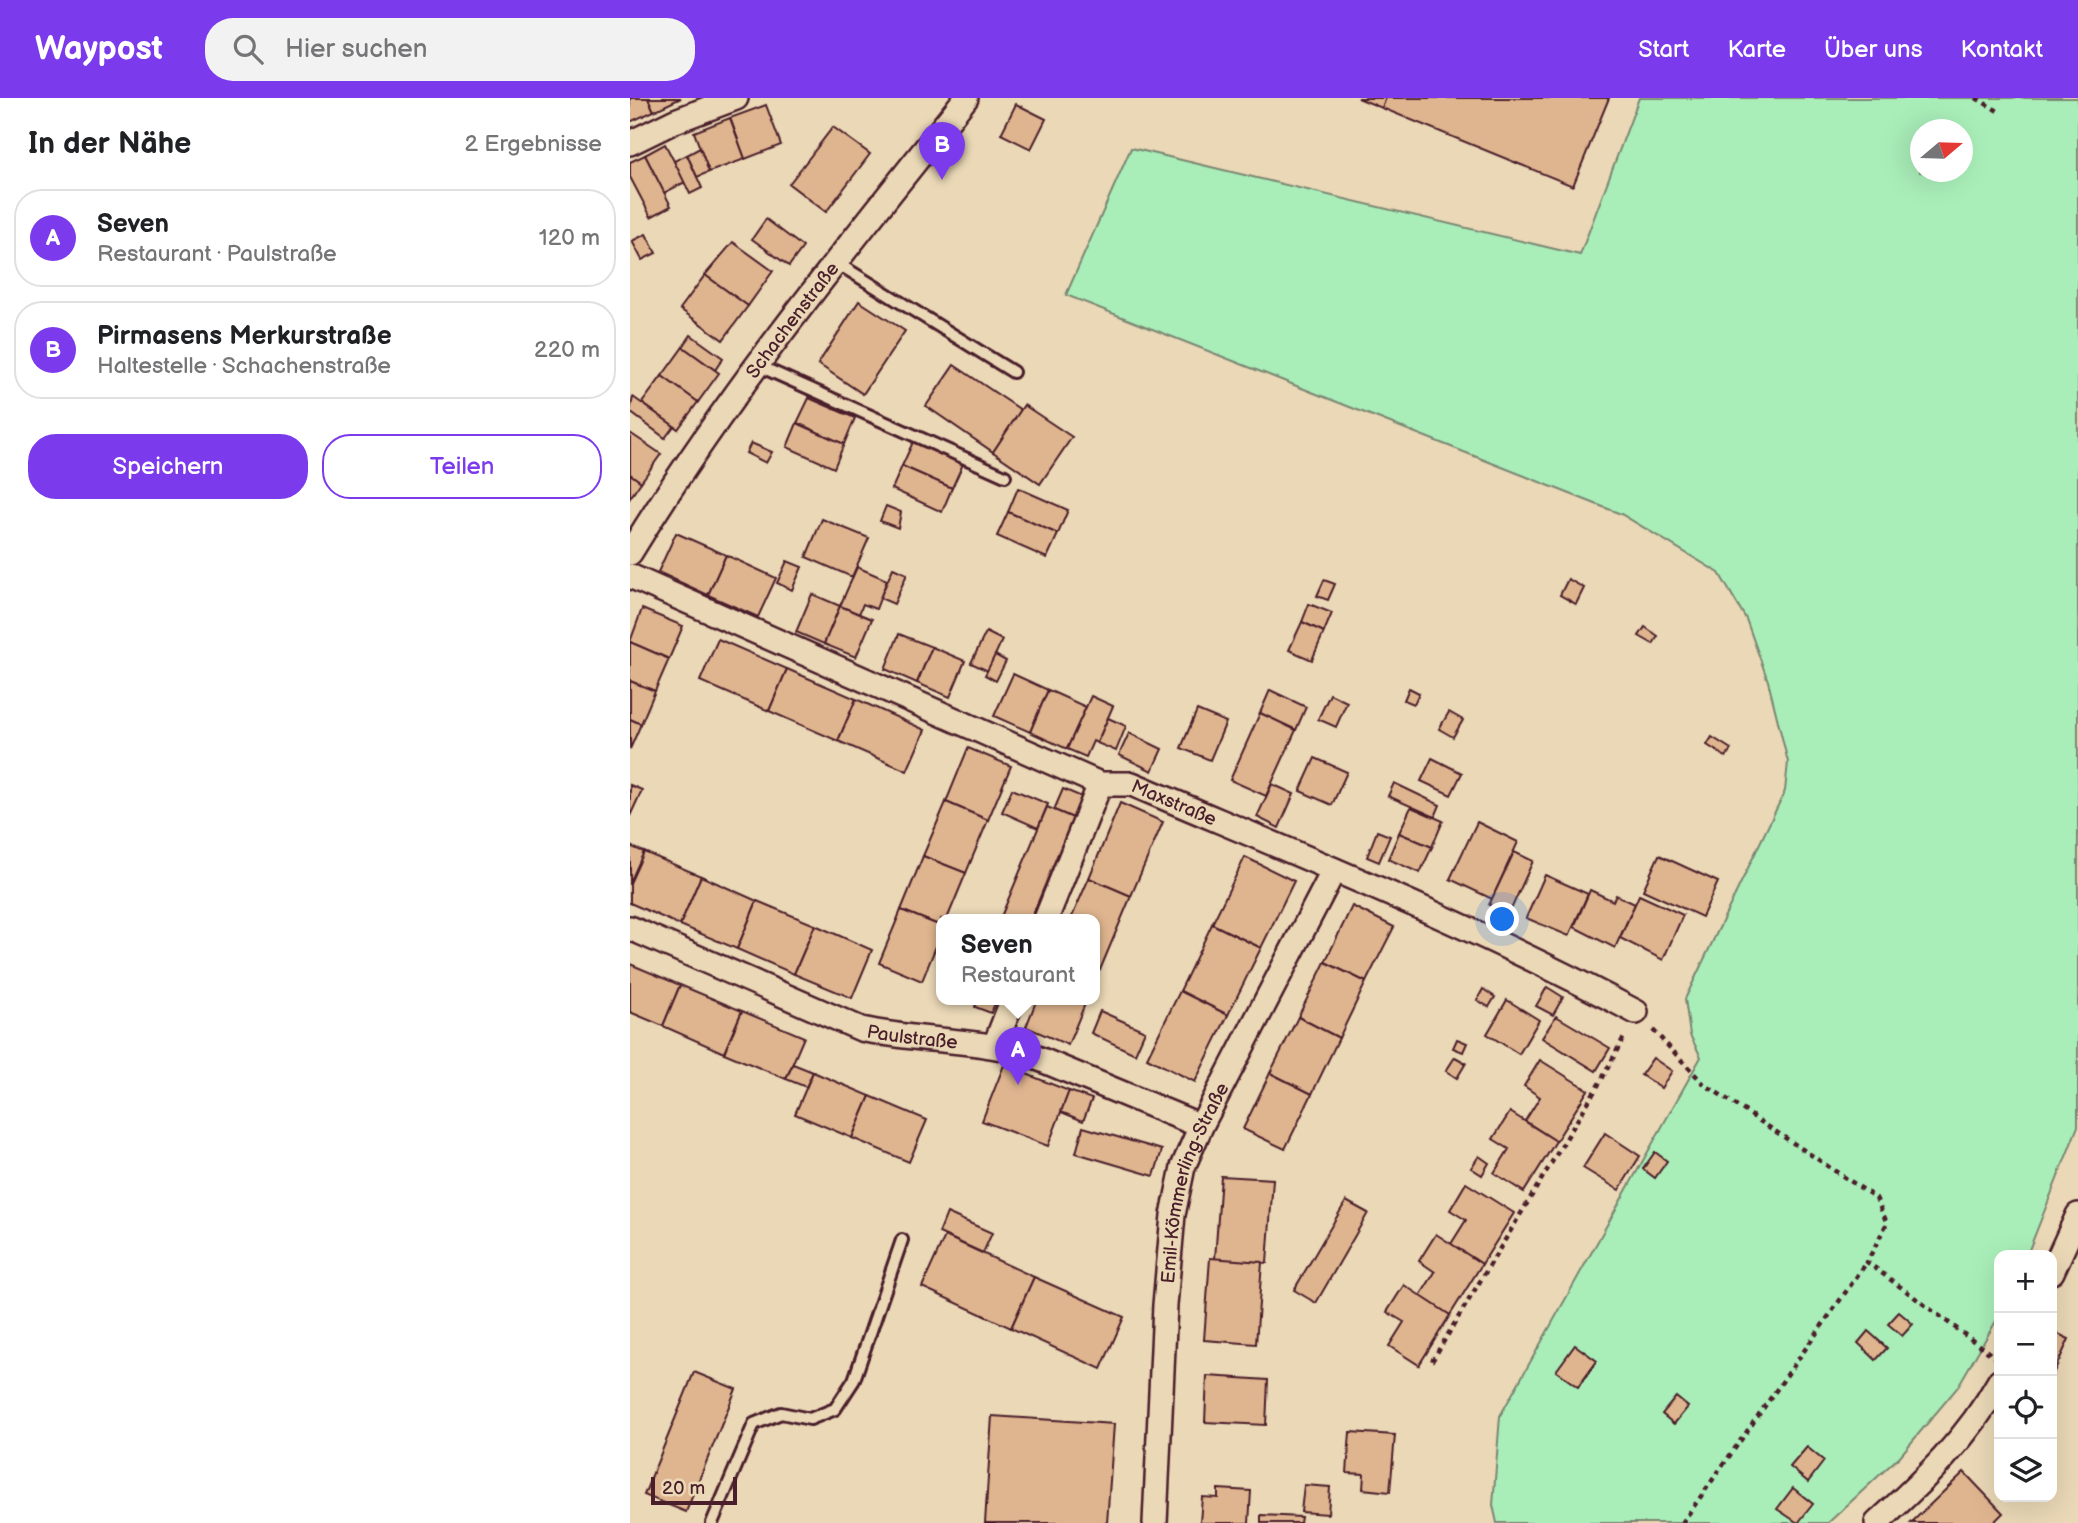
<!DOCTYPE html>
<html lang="de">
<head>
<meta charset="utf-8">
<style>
	body { margin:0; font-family:"Balsamiq Sans",sans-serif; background:#f2f2f2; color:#202124 }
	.controls { position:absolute; right:21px; bottom:21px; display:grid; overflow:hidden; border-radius:14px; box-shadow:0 7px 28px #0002 }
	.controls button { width:63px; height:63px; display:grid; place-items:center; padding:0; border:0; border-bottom:2px solid #e0e0e0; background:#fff; color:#202124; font:35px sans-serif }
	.compass { position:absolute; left:1280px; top:21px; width:63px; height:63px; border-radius:50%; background:#fff; box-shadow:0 7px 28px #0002; rotate:71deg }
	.scale { position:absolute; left:21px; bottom:18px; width:86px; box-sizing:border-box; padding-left:7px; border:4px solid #4a1f2b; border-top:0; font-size:19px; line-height:24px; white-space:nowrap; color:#4a1f2b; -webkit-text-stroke:5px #ead8b6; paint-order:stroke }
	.you { position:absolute; left:873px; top:822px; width:24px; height:24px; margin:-18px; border:5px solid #fff; border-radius:50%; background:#1a73e8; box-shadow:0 0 0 10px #1a73e833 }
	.badge { display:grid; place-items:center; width:46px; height:46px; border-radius:50%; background:#7c3aed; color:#fff; font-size:23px; font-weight:700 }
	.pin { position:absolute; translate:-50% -58px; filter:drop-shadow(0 2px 4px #0008) }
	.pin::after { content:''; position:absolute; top:37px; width:24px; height:21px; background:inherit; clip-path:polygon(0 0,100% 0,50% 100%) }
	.popup { position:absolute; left:306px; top:816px; width:164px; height:91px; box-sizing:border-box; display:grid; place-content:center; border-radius:14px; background:#fff; filter:drop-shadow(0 2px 5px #0005); font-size:23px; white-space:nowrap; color:#757577 }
	.popup b { font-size:26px; color:#202124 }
	.popup::after { content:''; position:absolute; left:50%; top:100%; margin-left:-14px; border:14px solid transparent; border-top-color:#fff }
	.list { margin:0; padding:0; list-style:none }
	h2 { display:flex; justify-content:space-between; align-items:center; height:91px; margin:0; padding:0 28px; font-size:30px }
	h2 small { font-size:23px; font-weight:400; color:#757577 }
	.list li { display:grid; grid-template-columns:46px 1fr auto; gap:21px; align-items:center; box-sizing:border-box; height:98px; margin:0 14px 14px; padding:0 14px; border:2px solid #e0e0e0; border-radius:28px }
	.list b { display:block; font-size:26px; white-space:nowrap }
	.list p { margin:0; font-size:23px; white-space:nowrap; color:#757577 }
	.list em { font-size:23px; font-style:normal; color:#757577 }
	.actions { display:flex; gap:14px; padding:21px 28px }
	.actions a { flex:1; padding:16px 0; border:2px solid #7c3aed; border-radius:28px; text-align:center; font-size:24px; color:#7c3aed }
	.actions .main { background:#7c3aed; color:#fff }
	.icon { flex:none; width:38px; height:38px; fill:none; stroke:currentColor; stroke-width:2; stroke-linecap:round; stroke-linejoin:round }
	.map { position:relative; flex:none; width:1448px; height:1425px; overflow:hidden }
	header { display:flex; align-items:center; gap:42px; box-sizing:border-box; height:98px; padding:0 35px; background:#7c3aed; color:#fff }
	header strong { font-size:33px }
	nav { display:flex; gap:38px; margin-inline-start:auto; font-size:24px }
	.search { width:490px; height:63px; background:#f2f2f2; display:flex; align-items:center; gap:18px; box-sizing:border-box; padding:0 24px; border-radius:28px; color:#757577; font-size:26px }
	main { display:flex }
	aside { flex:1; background:#fff }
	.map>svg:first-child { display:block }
	.green { fill:#a9eeb9; stroke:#7a8672; stroke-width:2; fill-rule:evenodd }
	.building { fill:#dfb58f; stroke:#4a1f2b; stroke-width:2 }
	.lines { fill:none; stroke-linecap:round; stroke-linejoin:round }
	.lane-casing { stroke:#4a1f2b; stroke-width:16 }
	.street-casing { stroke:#4a1f2b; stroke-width:28 }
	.path { stroke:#4a1f2b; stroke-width:4.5; stroke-dasharray:5 5; stroke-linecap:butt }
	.lane { stroke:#ead8b6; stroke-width:10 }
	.street { stroke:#ead8b6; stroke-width:23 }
	.labels { text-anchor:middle; stroke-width:5; stroke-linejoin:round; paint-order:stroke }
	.street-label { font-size:19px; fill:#4a1f2b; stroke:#ead8b6 }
</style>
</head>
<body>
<header>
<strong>Waypost</strong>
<div class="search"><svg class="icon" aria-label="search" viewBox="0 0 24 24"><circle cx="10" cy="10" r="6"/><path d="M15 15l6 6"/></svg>Hier suchen</div>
<nav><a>Start</a><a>Karte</a><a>Über uns</a><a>Kontakt</a></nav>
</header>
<main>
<aside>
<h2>In der Nähe<small>2 Ergebnisse</small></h2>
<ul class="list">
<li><span class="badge">A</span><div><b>Seven</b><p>Restaurant · Paulstraße</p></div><em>120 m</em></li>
<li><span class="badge">B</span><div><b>Pirmasens Merkurstraße</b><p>Haltestelle · Schachenstraße</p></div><em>220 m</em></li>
</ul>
<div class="actions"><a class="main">Speichern</a><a>Teilen</a></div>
</aside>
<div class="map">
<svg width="1448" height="1425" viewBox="0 0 1448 1425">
	<rect width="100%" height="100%" fill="#ead8b6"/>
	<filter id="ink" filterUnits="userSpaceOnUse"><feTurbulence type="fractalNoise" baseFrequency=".0143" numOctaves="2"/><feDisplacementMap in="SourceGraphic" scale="14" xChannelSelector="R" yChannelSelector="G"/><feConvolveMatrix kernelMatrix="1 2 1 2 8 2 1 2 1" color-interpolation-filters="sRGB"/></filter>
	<g filter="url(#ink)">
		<path class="green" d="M1009,0H1448V1028L1397,1157H1369V1218L1327,1290L1270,1358L1198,1425H867L863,1407L870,1318L1071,959L1060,937L1055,901L1155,693L1158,664L1138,583L1116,521L1089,475L991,416L436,197L501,50L950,157ZM1290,32H1332V74H1290Z"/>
		<g class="building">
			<path d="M0,0H18L24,13L0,24Z"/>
			<path d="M18,0H51L24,13Z"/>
			<path d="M728,0H756L752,10Z"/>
			<path d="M756,0H979L943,88L752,10Z"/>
			<path d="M386,6L416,21L401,51L371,36Z"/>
			<path d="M136,7L151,47L115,61L100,20Z"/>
			<path d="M100,20L115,61L79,74L64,34Z"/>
			<path d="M203,29L240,56L196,114L159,86Z"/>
			<path d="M35,46L55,84L34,95L15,57Z"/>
			<path d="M70,50L79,74L67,79L57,57Z"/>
			<path d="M15,57L41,108L21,119L0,79V64Z"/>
			<path d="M57,57L72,90L60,96L44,63Z"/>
			<path d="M136,121L173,149L159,168L122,141Z"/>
			<path d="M16,136L26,155L12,162L2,143Z"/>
			<path d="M103,144L143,173L118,208L75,177Z"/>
			<path d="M75,177L118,208L93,242L50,211Z"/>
			<path d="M229,203L275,233L233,296L188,266Z"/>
			<path d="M61,237L93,260L85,272L53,249Z"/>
			<path d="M53,249L89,275L68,304L32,278Z"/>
			<path d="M324,267L391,312L363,354L296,308Z"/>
			<path d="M32,278L68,304L48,331L12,305Z"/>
			<path d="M3,299L44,328L35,340L0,314Z"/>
			<path d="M179,300L225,320L214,346L167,325Z"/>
			<path d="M394,307L442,339L410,386L363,354Z"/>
			<path d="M167,325L214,346L204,370L157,349Z"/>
			<path d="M0,335L31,356L11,384L0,376Z"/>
			<path d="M283,344L333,366L322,390L272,368Z"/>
			<path d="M121,345L142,354L136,365L116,355Z"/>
			<path d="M272,368L322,390L312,414L262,391Z"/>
			<path d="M0,376L11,384L0,400Z"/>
			<path d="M388,390L438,412L428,436L378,414Z"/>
			<path d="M256,408L271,414L268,430L250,423Z"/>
			<path d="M378,414L428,436L417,460L367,438Z"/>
			<path d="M192,421L239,440L222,479L176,459Z"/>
			<path d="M46,435L96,457L78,497L28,474Z"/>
			<path d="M96,457L146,480L128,519L78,497Z"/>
			<path d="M157,463L172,469L162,492L147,485Z"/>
			<path d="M227,469L257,482L246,511L233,506L229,516L210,508Z"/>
			<path d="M263,470L277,476L264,506L250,500Z"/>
			<path d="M938,481L954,490L946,506L930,497Z"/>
			<path d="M694,482L705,486L698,502L687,498Z"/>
			<path d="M182,496L210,508L194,546L166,534Z"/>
			<path d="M679,506L702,515L694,534L672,524Z"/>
			<path d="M210,508L242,521L226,559L194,546Z"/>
			<path d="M12,511L53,528L39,561L0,544Z"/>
			<path d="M672,524L694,534L682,562L659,552Z"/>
			<path d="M1015,529L1028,538L1023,546L1009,538Z"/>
			<path d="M356,534L372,542L358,573L341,565Z"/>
			<path d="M269,536L302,549L287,585L255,571Z"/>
			<path d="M88,541L157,571L139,613L70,583Z"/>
			<path d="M0,544L39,561L25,593L0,583Z"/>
			<path d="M302,549L335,563L320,599L287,585Z"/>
			<path d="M365,557L376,563L366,583L355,577Z"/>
			<path d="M157,571L226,601L208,643L139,613Z"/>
			<path d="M383,576L418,592L400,634L364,618Z"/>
			<path d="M0,583L25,593L11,626L0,621Z"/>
			<path d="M779,590L789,595L784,606L774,602Z"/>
			<path d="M418,592L456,609L437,651L400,634Z"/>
			<path d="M640,592L676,609L666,632L630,615Z"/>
			<path d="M700,596L717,604L706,629L688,621Z"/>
			<path d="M461,598L483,608L467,645L463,643L456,659L437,651Z"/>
			<path d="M226,601L295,632L277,673L208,643Z"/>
			<path d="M567,612L596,624L580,662L551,650Z"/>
			<path d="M819,614L833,622L823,639L809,631Z"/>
			<path d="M630,615L666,632L636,698L600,682Z"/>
			<path d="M478,620L496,628L486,653L467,645Z"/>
			<path d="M0,621L11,626L0,651Z"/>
			<path d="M499,635L532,651L522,673L489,657Z"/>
			<path d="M1082,639L1101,651L1096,659L1077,647Z"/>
			<path d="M338,650L381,668L358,722L316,704Z"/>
			<path d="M685,660L717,674L702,707L670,693Z"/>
			<path d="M802,660L832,675L821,697L791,683Z"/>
			<path d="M764,685L810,707L805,719L758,698Z"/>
			<path d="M642,686L664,696L649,730L627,719Z"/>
			<path d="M0,687L12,692L0,718Z"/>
			<path d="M382,691L418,706L408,730L372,714Z"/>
			<path d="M433,691L452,699L443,720L424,712Z"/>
			<path d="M316,704L358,722L336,775L293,758Z"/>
			<path d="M490,705L533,724L501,798L459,780Z"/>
			<path d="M417,709L443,720L401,821H370Z"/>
			<path d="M781,709L813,723L802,749L769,735Z"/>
			<path d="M847,724L888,744L862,801L820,781Z"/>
			<path d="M747,733L760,738L749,764L737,759Z"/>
			<path d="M769,735L802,749L790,775L758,761Z"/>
			<path d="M0,748L14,754L0,785Z"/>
			<path d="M14,754L71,778L50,827L0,805V785Z"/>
			<path d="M884,754L903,763L879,816L859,807Z"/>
			<path d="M1029,757L1088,784L1072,819L1013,792Z"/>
			<path d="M293,758L336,775L317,821H311V828L271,812Z"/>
			<path d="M615,759L664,783L631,850L582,826Z"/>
			<path d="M915,777L958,796L939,838L896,820Z"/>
			<path d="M71,778L127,803L107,851L50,827Z"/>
			<path d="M459,780L501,798L470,872L465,870V821H441Z"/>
			<path d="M960,792L983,803L986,797L1005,806L985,850L944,829Z"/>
			<path d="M1009,797L1053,817L1033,862L990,840Z"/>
			<path d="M127,803L185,827L164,876L107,851Z"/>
			<path d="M722,808L764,829L736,884L695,864Z"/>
			<path d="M271,812L311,828V836L292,883L249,865Z"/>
			<path d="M582,826L631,850L598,917L550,893Z"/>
			<path d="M185,827L242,852L222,900L164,876Z"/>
			<path d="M695,864L736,884L709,940L668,919Z"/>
			<path d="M0,866L50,887L33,928L0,914Z"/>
			<path d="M50,887L112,913L94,955L33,928Z"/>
			<path d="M917,889L933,899L923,917L906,908Z"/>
			<path d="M853,891L865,899L859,909L847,902Z"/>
			<path d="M550,893L598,917L565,984L517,960Z"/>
			<path d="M348,901H367L361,915L345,909Z"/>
			<path d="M407,901H457L438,947L396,929Z"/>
			<path d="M877,902L909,922L889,956L857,936Z"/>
			<path d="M112,913L174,939L156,981L94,955Z"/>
			<path d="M470,913L515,933L505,956L461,935Z"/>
			<path d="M926,918L980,950L966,973L912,940Z"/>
			<path d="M668,919L709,940L682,996L640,975Z"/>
			<path d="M827,941L837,945L833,954L823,950Z"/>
			<path d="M825,959L836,965L827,980L816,973Z"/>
			<path d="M1023,960L1042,973L1031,990L1011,977Z"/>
			<path d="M910,962L958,992L926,1043L895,1023L910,999L894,988Z"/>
			<path d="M163,966L183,974L176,989L156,981Z"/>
			<path d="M374,967L439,993L418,1048L352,1023Z"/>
			<path d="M183,974L240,998L222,1040L165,1016Z"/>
			<path d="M640,975L682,996L655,1051L613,1031Z"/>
			<path d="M439,993L462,1001L453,1023L431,1014Z"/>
			<path d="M240,998L297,1022L279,1064L222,1040Z"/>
			<path d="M880,1014L926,1043L894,1094L864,1075L879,1051L863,1041Z"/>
			<path d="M453,1029L532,1052L524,1078L446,1055Z"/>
			<path d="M975,1035L1010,1058L989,1092L953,1070Z"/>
			<path d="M1025,1054L1037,1063L1025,1080L1013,1071Z"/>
			<path d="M849,1058L859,1065L852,1077L841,1070Z"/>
			<path d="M591,1078L643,1081L637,1165L585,1161Z"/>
			<path d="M836,1085L884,1115L852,1166L821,1146L836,1122L820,1112Z"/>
			<path d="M716,1103L738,1115L686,1205L664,1192Z"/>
			<path d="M317,1115L362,1135L353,1155L309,1135Z"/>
			<path d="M806,1136L852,1166L820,1217L790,1198L805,1174L789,1163Z"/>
			<path d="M315,1138L404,1179L381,1230L292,1189Z"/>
			<path d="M580,1160L632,1164L626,1246L574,1242Z"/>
			<path d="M404,1179L494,1219L471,1271L381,1230Z"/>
			<path d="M774,1187L820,1217L789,1267L759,1248L774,1224L757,1214Z"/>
			<path d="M1269,1214L1283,1226L1272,1238L1258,1226Z"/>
			<path d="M1238,1233L1257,1250L1246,1262L1228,1245Z"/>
			<path d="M1422,1233L1439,1241L1422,1278Z"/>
			<path d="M945,1247L967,1263L948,1289L926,1273Z"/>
			<path d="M64,1274L106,1291L56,1414L14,1397Z"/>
			<path d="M577,1278L638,1282L636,1327L575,1324Z"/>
			<path d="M1046,1299L1058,1309L1044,1326L1032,1316Z"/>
			<path d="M362,1318L484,1326L477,1425H355Z"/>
			<path d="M720,1334L765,1337L760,1394L733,1391L734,1376L717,1375Z"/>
			<path d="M1177,1349L1194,1363L1178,1384L1160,1369Z"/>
			<path d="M1334,1374L1373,1415L1363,1425H1281Z"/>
			<path d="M674,1387L700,1389L698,1416L671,1414Z"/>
			<path d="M1163,1390L1183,1406L1168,1425L1147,1411Z"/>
			<path d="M588,1391L621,1393L619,1425H570L572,1399L588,1400Z"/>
			<path d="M631,1417L671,1419L670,1425H631Z"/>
		</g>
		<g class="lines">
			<defs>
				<g id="lane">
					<path d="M207,165L383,274"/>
					<path d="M127,267L375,378"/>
					<path d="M82,1425L124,1326L151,1315L180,1321L205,1311L224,1282L272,1142"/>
				</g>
				<g id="street">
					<path d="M0,45L45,23L106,0"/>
					<path id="s1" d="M0,455C98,294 219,147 336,0"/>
					<path id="s2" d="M0,478L470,686H502C671,758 844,827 1006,914"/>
					<path d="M416,821L470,686"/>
					<path id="s3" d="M0,830L231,931C286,943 341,941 395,955L571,1028"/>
					<path d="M365,947L383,901"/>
					<path d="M1422,1174L1448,1117"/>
					<path id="s4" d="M525,1425L535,1207L543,1117L553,1069L571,1028L704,772"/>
					<path d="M1247,1425C1294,1382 1338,1340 1369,1284"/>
				</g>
			</defs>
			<use href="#lane" class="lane-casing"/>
			<use href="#street" class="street-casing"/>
			<g class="path">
				<path d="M1346,0L1368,13"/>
				<path d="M1023,932L1074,986L1246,1100L1257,1125L1237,1164L1366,1260"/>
				<path d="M802,1263L972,981L995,937"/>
				<path d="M1052,1425L1237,1164"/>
			</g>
			<use href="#lane" class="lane"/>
			<use href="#street" class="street"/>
		</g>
	</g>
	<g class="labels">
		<g class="street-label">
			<text dy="7" stroke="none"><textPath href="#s1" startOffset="284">Schachenstraße</textPath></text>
			<text dy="7" stroke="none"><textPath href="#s2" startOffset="592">Maxstraße</textPath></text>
			<text dy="7" stroke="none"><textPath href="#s3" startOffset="304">Paulstraße</textPath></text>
			<text dy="7" stroke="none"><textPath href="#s4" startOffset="345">Emil-Kömmerling-Straße</textPath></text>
		</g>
	</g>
</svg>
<div class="controls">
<button>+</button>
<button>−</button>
<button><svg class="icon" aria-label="locate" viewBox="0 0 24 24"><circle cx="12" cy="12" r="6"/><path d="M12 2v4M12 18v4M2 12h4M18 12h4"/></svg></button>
<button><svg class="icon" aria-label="layers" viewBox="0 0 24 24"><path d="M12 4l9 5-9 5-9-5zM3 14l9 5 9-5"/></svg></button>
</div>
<svg class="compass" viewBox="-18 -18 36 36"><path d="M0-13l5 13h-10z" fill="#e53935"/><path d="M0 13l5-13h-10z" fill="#757577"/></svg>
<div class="scale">20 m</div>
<div class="you"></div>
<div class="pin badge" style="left:388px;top:987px">A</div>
<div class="popup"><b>Seven</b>Restaurant</div>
<div class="pin badge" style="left:312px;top:82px">B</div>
</div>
</main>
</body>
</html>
